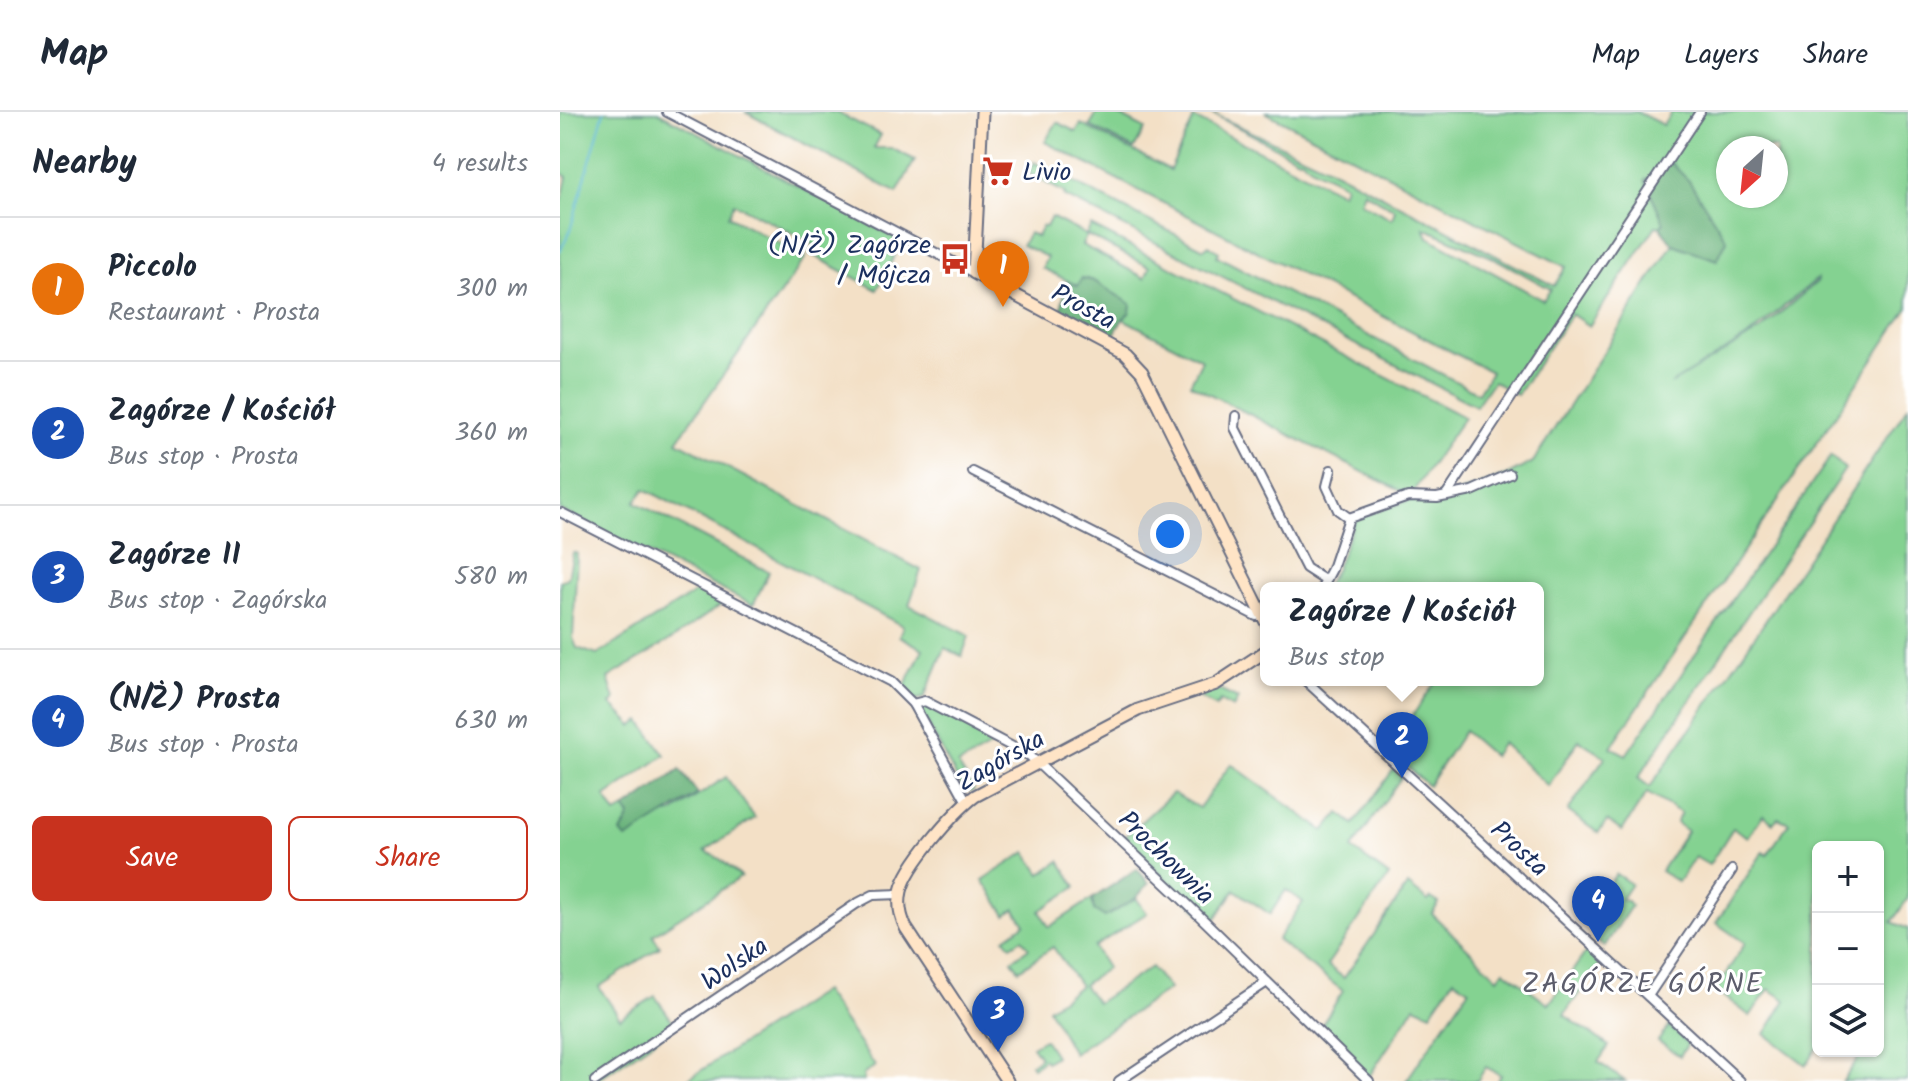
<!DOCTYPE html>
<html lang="en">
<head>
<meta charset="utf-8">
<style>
	body { margin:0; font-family:Kalam,sans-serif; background:#f2f2f3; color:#1f2937 }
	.controls { position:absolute; right:24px; bottom:24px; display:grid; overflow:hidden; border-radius:12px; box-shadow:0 2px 6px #0004 }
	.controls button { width:72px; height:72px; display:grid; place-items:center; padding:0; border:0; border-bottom:2px solid #e0e1e3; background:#fff; color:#1f2937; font:40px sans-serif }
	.compass { position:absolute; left:1156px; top:24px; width:72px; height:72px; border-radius:50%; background:#fff; box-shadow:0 2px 6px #0004; rotate:207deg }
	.you { position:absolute; left:610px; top:422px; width:28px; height:28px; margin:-20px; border:6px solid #fff; border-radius:50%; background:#1a73e8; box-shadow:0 0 0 12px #1a73e833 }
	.badge { display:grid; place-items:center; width:52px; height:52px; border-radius:50%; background:#c8321e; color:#fff; font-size:26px; font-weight:700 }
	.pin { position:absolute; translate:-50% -66px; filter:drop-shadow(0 2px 4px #0008) }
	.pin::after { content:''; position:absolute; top:42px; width:28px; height:24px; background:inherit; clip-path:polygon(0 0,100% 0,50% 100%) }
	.popup { position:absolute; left:700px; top:470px; width:284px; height:104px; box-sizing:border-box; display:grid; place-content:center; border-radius:12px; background:#fff; filter:drop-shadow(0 2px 6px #0005); font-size:26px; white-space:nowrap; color:#747a83 }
	.popup b { font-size:30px; color:#1f2937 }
	.popup::after { content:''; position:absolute; left:50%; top:100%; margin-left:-16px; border:16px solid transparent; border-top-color:#fff }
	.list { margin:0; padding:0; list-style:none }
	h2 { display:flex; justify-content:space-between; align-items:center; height:104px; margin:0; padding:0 32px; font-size:34px }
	h2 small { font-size:26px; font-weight:400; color:#747a83 }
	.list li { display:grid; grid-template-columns:52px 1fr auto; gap:24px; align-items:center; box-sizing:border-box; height:144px; padding:0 32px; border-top:2px solid #e0e1e3 }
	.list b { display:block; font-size:30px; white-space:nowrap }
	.list p { margin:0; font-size:26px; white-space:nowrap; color:#747a83 }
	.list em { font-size:26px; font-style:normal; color:#747a83 }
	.actions { display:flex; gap:16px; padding:24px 32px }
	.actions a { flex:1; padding:18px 0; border:2px solid #c8321e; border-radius:12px; text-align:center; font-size:28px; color:#c8321e }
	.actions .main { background:#c8321e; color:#fff }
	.icon { flex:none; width:44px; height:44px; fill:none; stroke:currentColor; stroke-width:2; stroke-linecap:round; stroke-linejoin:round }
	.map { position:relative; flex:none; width:1348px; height:969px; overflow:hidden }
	header { display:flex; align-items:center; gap:48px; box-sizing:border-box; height:112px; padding:0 40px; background:#fff; border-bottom:2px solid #e0e1e3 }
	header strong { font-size:38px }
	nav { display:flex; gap:44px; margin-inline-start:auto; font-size:28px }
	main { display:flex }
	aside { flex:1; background:#fff }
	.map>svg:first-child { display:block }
	.green { fill:#84d291; stroke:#508078; stroke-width:2; fill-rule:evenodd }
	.forest { fill:#6bb47b; stroke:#43726c; stroke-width:2 }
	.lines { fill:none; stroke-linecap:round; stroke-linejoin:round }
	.stream { stroke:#5ab7d8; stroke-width:2 }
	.street-casing { stroke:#676d82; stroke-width:12 }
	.secondary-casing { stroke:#676d82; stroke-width:15 }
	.street { stroke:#fff; stroke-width:8 }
	.secondary { stroke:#ffe4c6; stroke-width:11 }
	.labels { text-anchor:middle; stroke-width:6; stroke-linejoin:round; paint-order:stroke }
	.poi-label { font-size:26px; fill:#1b2f5e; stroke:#fff; text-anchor:start }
	.street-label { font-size:26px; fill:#1b2f5e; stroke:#fff }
	.neighbourhood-label { font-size:28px; letter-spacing:2px; fill:#5c5d6c; stroke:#fff }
</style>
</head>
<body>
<header>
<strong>Map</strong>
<nav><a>Map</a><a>Layers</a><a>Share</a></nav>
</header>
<main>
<aside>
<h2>Nearby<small>4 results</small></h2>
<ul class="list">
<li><span class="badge" style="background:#e8710a">1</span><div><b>Piccolo</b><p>Restaurant · Prosta</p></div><em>300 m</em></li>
<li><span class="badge" style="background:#1a4fb4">2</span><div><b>Zagórze / Kościół</b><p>Bus stop · Prosta</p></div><em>360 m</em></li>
<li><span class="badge" style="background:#1a4fb4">3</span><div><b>Zagórze II</b><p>Bus stop · Zagórska</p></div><em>580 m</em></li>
<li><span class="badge" style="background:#1a4fb4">4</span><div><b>(N/Ż) Prosta</b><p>Bus stop · Prosta</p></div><em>630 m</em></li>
</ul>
<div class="actions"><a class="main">Save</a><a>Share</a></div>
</aside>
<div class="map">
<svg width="1348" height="969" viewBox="0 0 1348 969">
	<rect width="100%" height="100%" fill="#fff"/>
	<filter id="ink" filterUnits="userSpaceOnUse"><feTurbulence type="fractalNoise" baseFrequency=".0125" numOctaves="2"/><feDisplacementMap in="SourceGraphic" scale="16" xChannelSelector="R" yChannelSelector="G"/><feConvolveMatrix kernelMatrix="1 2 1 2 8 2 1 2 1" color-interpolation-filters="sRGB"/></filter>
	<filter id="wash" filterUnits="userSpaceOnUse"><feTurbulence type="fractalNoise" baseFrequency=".006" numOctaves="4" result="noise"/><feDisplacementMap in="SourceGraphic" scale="32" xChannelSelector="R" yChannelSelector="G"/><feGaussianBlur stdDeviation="1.8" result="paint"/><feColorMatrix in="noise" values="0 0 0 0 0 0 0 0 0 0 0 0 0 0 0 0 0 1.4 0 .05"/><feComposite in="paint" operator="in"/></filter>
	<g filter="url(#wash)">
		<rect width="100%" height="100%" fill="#f3e0c6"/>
		<g class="green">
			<path d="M0,0H98L342,129L317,178L249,141L254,132L174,91L168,104L246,145L117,329L361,458L349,493L409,524L402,544L385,536L364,586L354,588L344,576L363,537L339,524L343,514L85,377L75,390L209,460L193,493L0,398V97L7,65L0,60Z"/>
			<path d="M185,0H276L321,23L314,36H331L355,48L337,81Z"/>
			<path d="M537,0H553L585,17L574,37L530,14Z"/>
			<path d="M649,0L769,56L994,174L1006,155L705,0H1077L1103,13L1112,0H1348V196L1051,635L1066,643L1271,344L1285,357L1078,666L1090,675L1202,514L1348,294V786L1332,810L1348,817V969H1283L1303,939H1318V735H1258V935L1246,953L1205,922L1226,888L1209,877L1190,904L1156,878L1185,831L1156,811L1203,740L1207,743L1229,711L1218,706L1213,711L1203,703L1188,725L1173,716L1149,753L1135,745L1118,770L1101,759L1127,719L1116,711L1121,701L1087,681L1062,719L1047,709L1038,721L1008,699L1045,645L1019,628L988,674L942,631L933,644L904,619L868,674L829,638L877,568H978V476L765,475L775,458L796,406L850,388L874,389L950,362L973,350L1113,132L1157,148L1104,111L1100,115L1096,114L1029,214L1011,202L957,283L933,269L916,294L504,84L505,81L468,61L474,50L644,137L649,133L659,140L657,144L918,281L931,260L485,30L497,10L516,20L521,12L610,58L634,6L782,81L785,73C772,64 751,59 742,47H738ZM1168,36H1216V84H1168ZM804,80L835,97L832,107L800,90ZM864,116L936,147L991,177L983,188L868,125ZM1257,167L1258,169L1199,219L1111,272L1187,225Z"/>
			<path d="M491,105L526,123L531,114L904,305L850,384L630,272L642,248L563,207L570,200V192L534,169L522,166L518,174L482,156L487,145L462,133L469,121L477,125L482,114L486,115ZM527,123L590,155L585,166L522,133Z"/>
			<path d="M13,441H17L13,526L17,536L37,543L144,475L168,488L115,525L48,566L55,588L51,592L73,614L81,609L105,643L45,685L56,702L65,697L70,704L61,721L66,726L103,703L112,701L166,665L195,706L145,739L160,747L181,765L93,823L100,835L39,875L60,906L95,884L116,914L35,969H0V469L8,466Z"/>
			<path d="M659,578L678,587L673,596L660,589L656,595L639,585Z"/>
			<path d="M362,591L438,630L398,653L414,678L410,680L401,674L359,596Z"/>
			<path d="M671,652L764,719L779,701L794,712L834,657L842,664L792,737L829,764L767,853L784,866L848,773L868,789L871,786L879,791L872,802L938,866L944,858L989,892L1028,837L1041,850L1004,903L1049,934L1038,950L1065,969H937L941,963L926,955L917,969H846L909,877L894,867L871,901L855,894L808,966L759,917L783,879L717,828L743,790L726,778L710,802L675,778L652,812L563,726L613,681L639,696Z"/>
			<path d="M466,740L481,762L500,749L516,775L480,799L489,815L532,787L534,798L545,804L576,786L587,801L534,835L547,856L523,873L537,891L591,855L609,877L513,941L488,896L520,874L493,835L459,858L452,848L469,836L462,827L451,834L445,826L465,812L455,797L446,803L423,768Z"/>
			<path d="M1056,762L1071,772L1060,788L1067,789L1071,794L1044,835L1034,826L1057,791L1043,782L1023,812L1019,808L1036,782L1038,774L1045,778Z"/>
			<path d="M263,879L315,954L303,963L304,969H125Z"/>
			<path d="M1109,914L1128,932L1120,944L1098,929Z"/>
			<path d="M484,927L495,944L486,950L484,947L473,955L471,952L480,945L472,934Z"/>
		</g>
		<g class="forest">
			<path d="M1111,51L1129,69L1167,128L1157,148L1113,132L1100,115L1104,111L1085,68Z"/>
			<path d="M522,166L534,169L571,192L570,200L563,207L550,229L500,202L507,169L518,174Z"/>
			<path d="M120,658L138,682L66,727L61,721L70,704L65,697Z"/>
			<path d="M577,757L589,771L576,786L545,805L534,798L532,787Z"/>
		</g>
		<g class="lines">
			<path class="stream" d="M0,139L9,122L44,0"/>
		</g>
	</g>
	<g filter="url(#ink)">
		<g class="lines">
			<defs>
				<g id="street">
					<path d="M107,0L414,161"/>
					<path d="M676,304L675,316L746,456L766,469"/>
					<path d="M771,358L767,374L778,398L789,406"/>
					<path d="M413,360L696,504L702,503"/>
					<path d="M886,384L1140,0"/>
					<path d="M2,401L331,570L353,592L407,690"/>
					<path d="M762,476L772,457L789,406L848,385L877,386L912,379L950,362"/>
					<path d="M745,568L1180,969"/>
					<path d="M353,592L365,589L470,644L621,786L809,969"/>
					<path d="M1088,884L1172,758"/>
					<path d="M35,969L296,792L313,783L340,782"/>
					<path d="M559,969L707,870"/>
				</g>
				<g id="secondary">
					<path d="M422,0L414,161L565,242L582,260L706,510"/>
					<path d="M447,969L346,816C340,804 338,792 341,779C347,753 394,700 415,684L578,598L656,572L706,539"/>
				</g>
			</defs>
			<use href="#street" class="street-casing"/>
			<use href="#secondary" class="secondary-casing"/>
			<use href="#street" class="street"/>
			<use href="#secondary" class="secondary"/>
		</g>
	</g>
	<defs>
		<symbol id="supermarket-bare" viewBox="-9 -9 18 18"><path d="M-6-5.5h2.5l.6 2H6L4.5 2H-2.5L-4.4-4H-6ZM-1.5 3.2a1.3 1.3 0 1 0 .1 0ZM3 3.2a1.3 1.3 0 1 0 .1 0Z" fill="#c8321e" stroke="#fff" stroke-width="2.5" paint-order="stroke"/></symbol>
		<symbol id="bus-bare" viewBox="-9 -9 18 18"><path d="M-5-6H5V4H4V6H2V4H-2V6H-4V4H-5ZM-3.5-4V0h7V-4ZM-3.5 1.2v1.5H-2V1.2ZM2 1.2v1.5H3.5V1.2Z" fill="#c8321e" stroke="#fff" stroke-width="2.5" paint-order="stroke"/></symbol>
	</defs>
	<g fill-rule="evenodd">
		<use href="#supermarket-bare" x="416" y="37" width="44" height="44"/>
		<use href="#bus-bare" x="373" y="125" width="44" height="44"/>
	</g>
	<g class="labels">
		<g class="poi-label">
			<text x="462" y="68">Livio</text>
			<text x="371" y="141" text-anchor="end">(N/Ż) Zagórze<tspan x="371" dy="30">/ Mójcza</tspan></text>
		</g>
		<g class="street-label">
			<text transform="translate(524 194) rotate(28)" y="9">Prosta</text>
			<text transform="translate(440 648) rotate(-30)" y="9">Zagórska</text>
			<text transform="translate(960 736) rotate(43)" y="9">Prosta</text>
			<text transform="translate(607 745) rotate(44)" y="9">Prochownia</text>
			<text transform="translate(174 851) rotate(-34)" y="9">Wolska</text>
		</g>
		<g class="neighbourhood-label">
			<text x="1083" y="880">ZAGÓRZE GÓRNE</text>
		</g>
	</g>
</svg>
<div class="controls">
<button>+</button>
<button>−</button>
<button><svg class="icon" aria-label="layers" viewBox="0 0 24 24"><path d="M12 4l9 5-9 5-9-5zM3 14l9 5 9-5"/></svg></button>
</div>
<svg class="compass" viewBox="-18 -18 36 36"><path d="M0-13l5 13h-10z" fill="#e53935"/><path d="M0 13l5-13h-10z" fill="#747a83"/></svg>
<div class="you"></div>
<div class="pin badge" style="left:443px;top:195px;background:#e8710a">1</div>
<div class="pin badge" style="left:842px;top:666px;background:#1a4fb4">2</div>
<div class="popup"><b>Zagórze / Kościół</b>Bus stop</div>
<div class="pin badge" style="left:438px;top:940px;background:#1a4fb4">3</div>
<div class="pin badge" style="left:1038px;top:830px;background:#1a4fb4">4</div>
</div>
</main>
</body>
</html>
